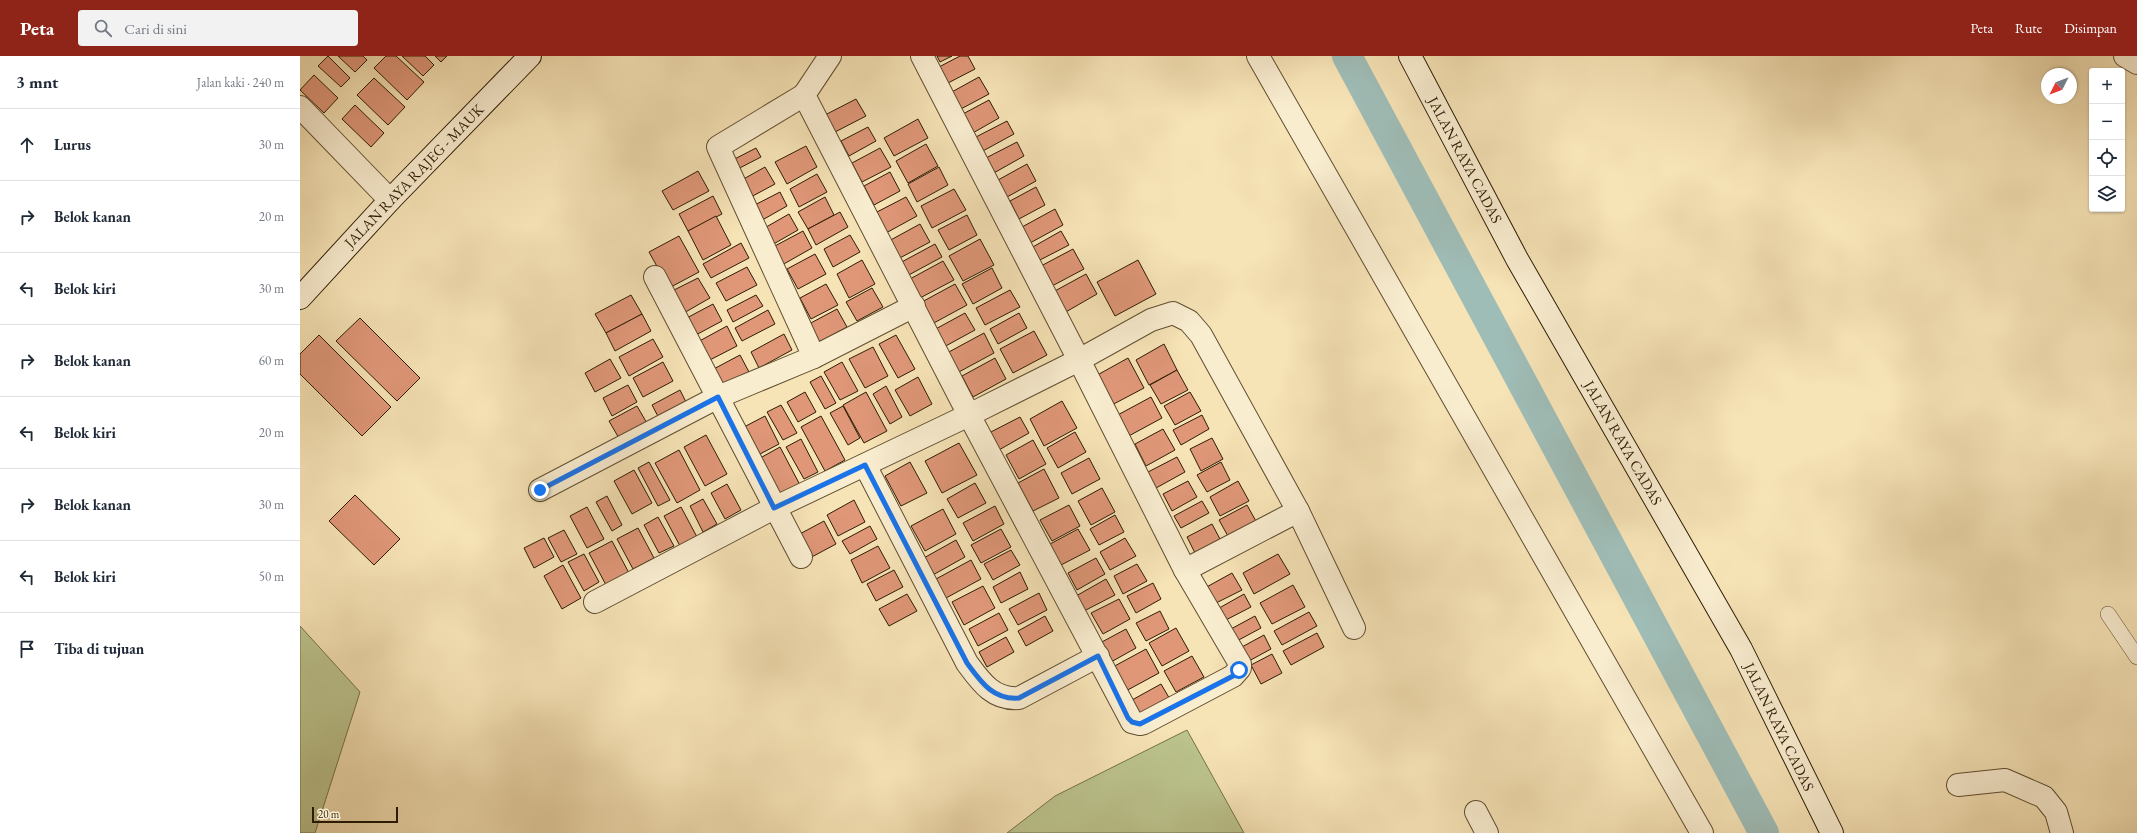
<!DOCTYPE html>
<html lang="id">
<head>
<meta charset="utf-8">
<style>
	body { margin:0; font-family:"EB Garamond",serif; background:#f2f2f3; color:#1f2937 }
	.controls { position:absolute; right:12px; top:12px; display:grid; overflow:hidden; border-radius:4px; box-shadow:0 1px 3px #0004 }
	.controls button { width:36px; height:36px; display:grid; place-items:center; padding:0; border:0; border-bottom:1px solid #e0e1e3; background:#fff; color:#1f2937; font:20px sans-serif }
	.compass { position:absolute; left:1741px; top:12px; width:36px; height:36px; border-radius:50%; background:#fff; box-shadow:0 1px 3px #0004; rotate:228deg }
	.scale { position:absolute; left:12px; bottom:10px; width:86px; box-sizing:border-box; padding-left:4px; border:2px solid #2e1c04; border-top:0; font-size:11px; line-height:14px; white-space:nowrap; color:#2e1c04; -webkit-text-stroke:3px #f9edd0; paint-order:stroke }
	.stop { position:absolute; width:12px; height:12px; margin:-9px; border:3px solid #1a73e8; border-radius:50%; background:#fff }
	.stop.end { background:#1a73e8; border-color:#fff; box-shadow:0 1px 4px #0008 }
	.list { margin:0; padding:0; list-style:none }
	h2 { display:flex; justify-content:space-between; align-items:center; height:52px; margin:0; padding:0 16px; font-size:17px }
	h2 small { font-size:13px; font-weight:400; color:#747a83 }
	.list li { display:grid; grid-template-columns:26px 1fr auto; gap:12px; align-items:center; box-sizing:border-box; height:72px; padding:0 16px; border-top:1px solid #e0e1e3 }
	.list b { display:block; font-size:15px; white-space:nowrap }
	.list em { font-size:13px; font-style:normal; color:#747a83 }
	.icon { flex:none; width:22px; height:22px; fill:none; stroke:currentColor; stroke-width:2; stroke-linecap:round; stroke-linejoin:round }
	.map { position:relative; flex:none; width:1837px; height:777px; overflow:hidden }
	header { display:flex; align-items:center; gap:24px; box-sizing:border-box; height:56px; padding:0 20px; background:#8f2418; color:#fff }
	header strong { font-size:19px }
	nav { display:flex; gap:22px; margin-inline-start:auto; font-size:14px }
	.search { width:280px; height:36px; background:#f2f2f3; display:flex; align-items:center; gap:10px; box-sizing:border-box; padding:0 14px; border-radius:4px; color:#747a83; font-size:15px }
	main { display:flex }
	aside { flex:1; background:#fff }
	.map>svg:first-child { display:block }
	.green { fill:#bcc48e; stroke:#757049 }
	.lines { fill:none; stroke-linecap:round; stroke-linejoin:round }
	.canal { stroke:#9fbdb7; stroke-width:30 }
	.building { fill:#df9778; stroke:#2e1c04 }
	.lane-casing { stroke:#604e30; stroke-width:16 }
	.street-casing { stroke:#604e30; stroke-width:24 }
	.secondary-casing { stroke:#2e1c04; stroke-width:24 }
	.lane { stroke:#f9edd0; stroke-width:15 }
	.street { stroke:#f9edd0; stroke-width:22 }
	.secondary { stroke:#f9edd0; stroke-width:22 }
	.route { stroke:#1a73e8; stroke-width:5 }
	.labels { text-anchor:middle; stroke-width:4; stroke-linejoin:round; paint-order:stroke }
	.street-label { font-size:15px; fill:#2e1c04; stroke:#f9edd0 }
</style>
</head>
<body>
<header>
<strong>Peta</strong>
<div class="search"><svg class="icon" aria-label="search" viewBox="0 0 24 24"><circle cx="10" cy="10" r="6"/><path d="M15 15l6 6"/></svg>Cari di sini</div>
<nav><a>Peta</a><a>Rute</a><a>Disimpan</a></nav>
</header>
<main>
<aside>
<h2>3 mnt<small>Jalan kaki · 240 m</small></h2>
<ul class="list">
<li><svg class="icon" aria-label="ahead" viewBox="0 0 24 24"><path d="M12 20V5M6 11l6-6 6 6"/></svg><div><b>Lurus</b></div><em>30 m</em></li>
<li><svg class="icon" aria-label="right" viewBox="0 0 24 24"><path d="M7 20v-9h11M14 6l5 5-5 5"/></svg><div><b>Belok kanan</b></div><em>20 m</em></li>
<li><svg class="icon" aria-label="left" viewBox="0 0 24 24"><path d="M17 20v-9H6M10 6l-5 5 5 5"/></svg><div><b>Belok kiri</b></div><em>30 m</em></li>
<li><svg class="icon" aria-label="right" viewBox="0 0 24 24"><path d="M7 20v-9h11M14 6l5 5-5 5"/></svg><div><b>Belok kanan</b></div><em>60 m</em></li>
<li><svg class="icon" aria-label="left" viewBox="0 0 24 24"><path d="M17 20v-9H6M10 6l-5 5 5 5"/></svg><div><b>Belok kiri</b></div><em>20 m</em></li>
<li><svg class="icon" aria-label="right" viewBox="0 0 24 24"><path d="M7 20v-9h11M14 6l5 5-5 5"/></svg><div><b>Belok kanan</b></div><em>30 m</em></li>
<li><svg class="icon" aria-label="left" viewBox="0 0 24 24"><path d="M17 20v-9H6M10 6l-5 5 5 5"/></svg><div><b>Belok kiri</b></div><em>50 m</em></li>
<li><svg class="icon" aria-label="arrive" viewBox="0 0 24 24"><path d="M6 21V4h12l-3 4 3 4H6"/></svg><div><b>Tiba di tujuan</b></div></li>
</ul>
</aside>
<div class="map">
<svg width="1837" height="777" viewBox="0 0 1837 777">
	<rect width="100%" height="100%" fill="#f6e3b6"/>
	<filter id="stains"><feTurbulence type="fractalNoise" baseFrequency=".005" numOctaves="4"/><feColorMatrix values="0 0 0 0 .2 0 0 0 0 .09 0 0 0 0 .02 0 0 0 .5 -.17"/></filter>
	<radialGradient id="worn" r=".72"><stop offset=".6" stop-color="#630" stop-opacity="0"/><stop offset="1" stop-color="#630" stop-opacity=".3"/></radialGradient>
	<g class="green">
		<path d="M0,570L60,636L15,777H0Z"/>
		<path d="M887,674L944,777H707L755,740Z"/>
	</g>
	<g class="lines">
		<path class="canal" d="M1047,0L1464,777"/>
	</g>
	<g class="building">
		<path d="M28,0L50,22L41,31L18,10Z"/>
		<path d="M38,0H63L67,4L55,16Z"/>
		<path d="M86,0H96L124,26L107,44L74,12Z"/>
		<path d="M102,0H125L134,9L123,20Z"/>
		<path d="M135,0H147L141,6Z"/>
		<path d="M637,0H652L640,6Z"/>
		<path d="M660,0H668L675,13L648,27L639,11Z"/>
		<path d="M14,19L38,42L24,57L0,34Z"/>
		<path d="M679,21L689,38L659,54L650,37Z"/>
		<path d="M74,22L105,51L88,69L57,39Z"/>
		<path d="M556,43L566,60L535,76L525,59Z"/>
		<path d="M689,44L699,62L671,78L661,59Z"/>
		<path d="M55,49L84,77L71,91L42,63Z"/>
		<path d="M618,63L628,82L594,100L584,82Z"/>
		<path d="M707,65L714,78L681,96L674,82Z"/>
		<path d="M568,71L576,85L549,100L541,85Z"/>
		<path d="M717,86L724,100L692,118L684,103Z"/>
		<path d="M626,88L638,110L608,127L596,105Z"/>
		<path d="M506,90L517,111L487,128L475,106Z"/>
		<path d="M456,92L461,101L430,117L425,108Z"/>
		<path d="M580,92L591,111L562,126L552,107Z"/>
		<path d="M727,108L736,125L707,141L698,124Z"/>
		<path d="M465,111L475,128L449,142L440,125Z"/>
		<path d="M639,111L648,129L617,146L608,128Z"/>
		<path d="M398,115L409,135L373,154L362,135Z"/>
		<path d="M590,116L600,135L574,149L564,130Z"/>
		<path d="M517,118L527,136L499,151L490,133Z"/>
		<path d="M736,131L745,149L719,163L710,145Z"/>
		<path d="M654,133L666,154L632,172L621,150Z"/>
		<path d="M480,136L487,150L457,167L449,152Z"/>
		<path d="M413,140L422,158L388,175L379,158Z"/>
		<path d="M525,141L534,159L508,173L498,156Z"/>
		<path d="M606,141L617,160L586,177L575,157Z"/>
		<path d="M755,153L763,169L730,187L722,171Z"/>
		<path d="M540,156L548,171L516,189L508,173Z"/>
		<path d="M489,158L498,174L470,190L461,174Z"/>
		<path d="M667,159L677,179L649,194L638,174Z"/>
		<path d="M416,160L431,189L403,204L388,175Z"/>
		<path d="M620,168L630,186L596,204L587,186Z"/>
		<path d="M503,175L512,192L482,209L473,191Z"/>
		<path d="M761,175L769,189L738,205L731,192Z"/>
		<path d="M550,179L560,196L533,211L524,193Z"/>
		<path d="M379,180L399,216L369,232L349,196Z"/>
		<path d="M680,183L694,209L663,225L649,200Z"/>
		<path d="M441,187L449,202L411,222L403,208Z"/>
		<path d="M635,188L642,201L605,221L598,208Z"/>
		<path d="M773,193L784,213L752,230L741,210Z"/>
		<path d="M515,198L526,218L498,233L487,213Z"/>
		<path d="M562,204L575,228L549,242L537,218Z"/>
		<path d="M838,204L856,238L815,260L797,226Z"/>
		<path d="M643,205L654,224L620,242L610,223Z"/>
		<path d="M447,211L457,229L426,245L416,227Z"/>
		<path d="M692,212L702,232L673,248L662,228Z"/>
		<path d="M786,218L797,238L764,257L753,236Z"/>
		<path d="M398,222L410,242L382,258L370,236Z"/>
		<path d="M526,228L538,249L511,263L500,242Z"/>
		<path d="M655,228L667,249L632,268L620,247Z"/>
		<path d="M572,232L583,251L557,265L546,246Z"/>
		<path d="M710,234L720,251L685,269L676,252Z"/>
		<path d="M331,239L342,258L306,277L295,258Z"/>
		<path d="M456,239L463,250L433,266L427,254Z"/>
		<path d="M413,248L422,265L392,281L383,264Z"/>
		<path d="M537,253L547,271L519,286L509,268Z"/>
		<path d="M468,254L475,268L442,285L435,272Z"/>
		<path d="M665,257L675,274L642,292L632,275Z"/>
		<path d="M719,257L727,272L698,288L690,273Z"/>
		<path d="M342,258L351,275L315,295L306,277Z"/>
		<path d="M60,262L120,322L97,345L36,285Z"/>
		<path d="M427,270L437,290L404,307L394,288Z"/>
		<path d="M734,275L747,299L713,317L700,293Z"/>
		<path d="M684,277L694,297L657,317L647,297Z"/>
		<path d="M484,278L492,294L459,312L451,296Z"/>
		<path d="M19,279L91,351L62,380L0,318V298Z"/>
		<path d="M596,279L615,313L598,322L579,288Z"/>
		<path d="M353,283L363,301L329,320L319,301Z"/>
		<path d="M864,288L877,314L849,329L836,304Z"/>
		<path d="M573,291L588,320L565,332L549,303Z"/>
		<path d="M440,299L449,316L417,332L408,316Z"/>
		<path d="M695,302L706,323L673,341L662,320Z"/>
		<path d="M828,302L844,332L808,351L792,322Z"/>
		<path d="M310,303L321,322L295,336L285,317Z"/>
		<path d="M363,306L373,325L343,341L333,322Z"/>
		<path d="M542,306L558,335L540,344L524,316Z"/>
		<path d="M877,314L888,334L861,348L850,329Z"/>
		<path d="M521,320L536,347L525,353L510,326Z"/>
		<path d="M618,321L632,348L610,360L595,334Z"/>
		<path d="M328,329L337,346L312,360L303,342Z"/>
		<path d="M586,330L602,361L590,368L573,338Z"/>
		<path d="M380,334L388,350L361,366L352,349Z"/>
		<path d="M505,336L516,356L498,366L487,346Z"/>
		<path d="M566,336L587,375L564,387L543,349Z"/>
		<path d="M890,336L901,355L875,369L864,350Z"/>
		<path d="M851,341L862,362L825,382L814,361Z"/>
		<path d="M762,345L777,372L744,390L730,363Z"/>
		<path d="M481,349L497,377L483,384L467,356Z"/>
		<path d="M337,350L348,369L320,384L309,365Z"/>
		<path d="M543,350L560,382L548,389L530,357Z"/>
		<path d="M902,359L909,373L881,389L873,374Z"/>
		<path d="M465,360L479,388L460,398L444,371Z"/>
		<path d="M521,360L545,404L525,415L501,371Z"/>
		<path d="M720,361L729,377L697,395L687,378Z"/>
		<path d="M863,373L875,394L846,410L835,388Z"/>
		<path d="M775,376L786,396L758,412L747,392Z"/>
		<path d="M406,379L427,418L405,430L384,391Z"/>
		<path d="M912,382L923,403L901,415L890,393Z"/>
		<path d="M501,383L518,416L504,423L486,391Z"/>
		<path d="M733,384L746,408L719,423L706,399Z"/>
		<path d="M659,387L677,419L642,437L625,405Z"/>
		<path d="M480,391L500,429L474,444L453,406Z"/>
		<path d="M379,394L400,434L377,447L355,407Z"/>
		<path d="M877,401L885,416L856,432L848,416Z"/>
		<path d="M789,402L800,423L772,438L761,417Z"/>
		<path d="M349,406L370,444L358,450L338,412Z"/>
		<path d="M610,406L627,437L601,450L585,420Z"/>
		<path d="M921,406L930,424L907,436L897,419Z"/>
		<path d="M744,413L759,442L733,455L718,427Z"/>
		<path d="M334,414L352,447L332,458L314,425Z"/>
		<path d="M888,425L897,441L872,455L863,438Z"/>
		<path d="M938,425L949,445L920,460L910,441Z"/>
		<path d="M675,427L686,447L658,462L647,443Z"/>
		<path d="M427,428L441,454L425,463L411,437Z"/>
		<path d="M802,432L815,456L791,469L778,445Z"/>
		<path d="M55,439L100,483L74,509L29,465Z"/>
		<path d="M307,440L322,469L312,475L296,446Z"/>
		<path d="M403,443L417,468L403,476L390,450Z"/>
		<path d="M554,444L565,466L538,480L527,459Z"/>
		<path d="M902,445L909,457L881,472L874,460Z"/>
		<path d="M769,449L780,470L752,485L740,464Z"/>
		<path d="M947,449L957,467L929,482L919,464Z"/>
		<path d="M695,450L704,468L673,485L663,467Z"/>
		<path d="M287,451L304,483L287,492L270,460Z"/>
		<path d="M381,451L397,481L380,490L364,460Z"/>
		<path d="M643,453L656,478L625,495L611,470Z"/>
		<path d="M815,459L824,476L799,489L790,473Z"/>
		<path d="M358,461L374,490L359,497L344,469Z"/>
		<path d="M524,465L536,488L508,503L496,480Z"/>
		<path d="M912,468L920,483L895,497L887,481Z"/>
		<path d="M570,470L577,483L550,498L542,485Z"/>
		<path d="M338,472L354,502L333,513L317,483Z"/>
		<path d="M701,473L711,491L681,507L671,489Z"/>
		<path d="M778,473L790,494L761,509L750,488Z"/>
		<path d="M264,474L277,498L261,506L248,482Z"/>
		<path d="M244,482L254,501L234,512L224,492Z"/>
		<path d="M825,482L836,500L810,514L800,496Z"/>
		<path d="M656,484L665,501L631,520L622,503Z"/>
		<path d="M312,485L329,517L306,529L289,497Z"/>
		<path d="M578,490L590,512L562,527L551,504Z"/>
		<path d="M711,494L720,509L693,524L684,508Z"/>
		<path d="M284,498L299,526L284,535L268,506Z"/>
		<path d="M978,498L990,518L954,538L943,517Z"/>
		<path d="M796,502L805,518L777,534L768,517Z"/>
		<path d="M671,504L681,523L646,542L636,523Z"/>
		<path d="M837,508L847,525L823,538L814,520Z"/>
		<path d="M263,509L281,542L262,553L244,520Z"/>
		<path d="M594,514L603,531L576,545L567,528Z"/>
		<path d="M720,516L728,533L701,547L693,531Z"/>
		<path d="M932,517L942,534L912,549L903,533Z"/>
		<path d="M806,523L815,539L784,555L776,540Z"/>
		<path d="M853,527L861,543L836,557L827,540Z"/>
		<path d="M993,529L1005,551L972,568L960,547Z"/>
		<path d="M683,530L695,552L664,569L652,546Z"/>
		<path d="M739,537L747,554L718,569L709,553Z"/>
		<path d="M607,538L617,555L589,570L579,553Z"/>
		<path d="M944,538L951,551L920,567L914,555Z"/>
		<path d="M819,543L830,563L803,578L791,557Z"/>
		<path d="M860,555L869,573L846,585L836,567Z"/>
		<path d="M1009,556L1017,570L982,589L974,575Z"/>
		<path d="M699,557L708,574L678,590L669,573Z"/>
		<path d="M745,560L753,575L726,590L718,575Z"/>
		<path d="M955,560L961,572L935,586L929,574Z"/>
		<path d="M876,572L889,595L862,610L849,587Z"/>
		<path d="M826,573L836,592L811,606L800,587Z"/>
		<path d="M1017,577L1024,591L991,609L983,595Z"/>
		<path d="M964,579L971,593L947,606L940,592Z"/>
		<path d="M706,581L714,596L687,611L679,596Z"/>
		<path d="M846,593L859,617L824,636L811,612Z"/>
		<path d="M972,598L982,617L961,628L951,609Z"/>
		<path d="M892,600L904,621L876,636L864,615Z"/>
		<path d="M861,628L871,645L841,661L832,644Z"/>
	</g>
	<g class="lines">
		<defs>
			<path id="lane" d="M1808,558L1837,601"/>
			<g id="street">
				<path d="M530,0L504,39L669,359L832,666L840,668L844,667L933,620L940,612V608L885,514L779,304L851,264L873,257L889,265L901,279L998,455L1054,572"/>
				<path d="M958,0L1402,777"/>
				<path d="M1825,0L1837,7"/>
				<path d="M504,39L418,91L514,301"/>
				<path d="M0,51L90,144"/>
				<path d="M355,221L501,501"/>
				<path d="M565,409L667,607C681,626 693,644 719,642L798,600"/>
				<path d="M240,434L418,341L514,301L614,250"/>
				<path d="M885,514L998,455"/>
				<path d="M295,546L474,452L669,359L779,304L622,0"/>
				<path d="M1658,729L1705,724L1744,741L1756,756L1762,777"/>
				<path d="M1176,756L1187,777"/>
			</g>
			<g id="secondary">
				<path d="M1110,0L1217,203L1441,593L1532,777"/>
				<path d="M0,242L90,144L230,0"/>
			</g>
		</defs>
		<use href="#lane" class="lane-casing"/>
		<use href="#street" class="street-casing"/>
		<use href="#secondary" class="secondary-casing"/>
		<use href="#lane" class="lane"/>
		<use href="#street" class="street"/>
		<use href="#secondary" class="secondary"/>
	</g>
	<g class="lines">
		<path class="route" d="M240,434L418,341L474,452L565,409L667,607C681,626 693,644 719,642L798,600L828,662L832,666L840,668L933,620L939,614"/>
	</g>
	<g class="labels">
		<g class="street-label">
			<text transform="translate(1165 104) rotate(62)" y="5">JALAN RAYA CADAS</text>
			<text transform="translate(114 120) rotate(-46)" y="5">JALAN RAYA RAJEG - MAUK</text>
			<text transform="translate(1323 387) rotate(60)" y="5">JALAN RAYA CADAS</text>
			<text transform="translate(1479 671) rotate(64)" y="5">JALAN RAYA CADAS</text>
		</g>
	</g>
	<rect width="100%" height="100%" filter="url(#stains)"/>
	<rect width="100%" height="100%" fill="url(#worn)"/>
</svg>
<div class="controls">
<button>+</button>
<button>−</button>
<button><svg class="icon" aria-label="locate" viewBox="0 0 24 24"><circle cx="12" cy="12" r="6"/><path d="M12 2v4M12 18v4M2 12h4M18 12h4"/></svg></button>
<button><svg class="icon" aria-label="layers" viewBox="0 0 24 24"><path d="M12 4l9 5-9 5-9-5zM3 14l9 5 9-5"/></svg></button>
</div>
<svg class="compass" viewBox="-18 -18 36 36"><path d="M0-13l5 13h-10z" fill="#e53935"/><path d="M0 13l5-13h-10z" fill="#747a83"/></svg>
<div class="scale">20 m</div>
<div class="stop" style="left:939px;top:614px"></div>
<div class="stop end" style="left:240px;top:434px"></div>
</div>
</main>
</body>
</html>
